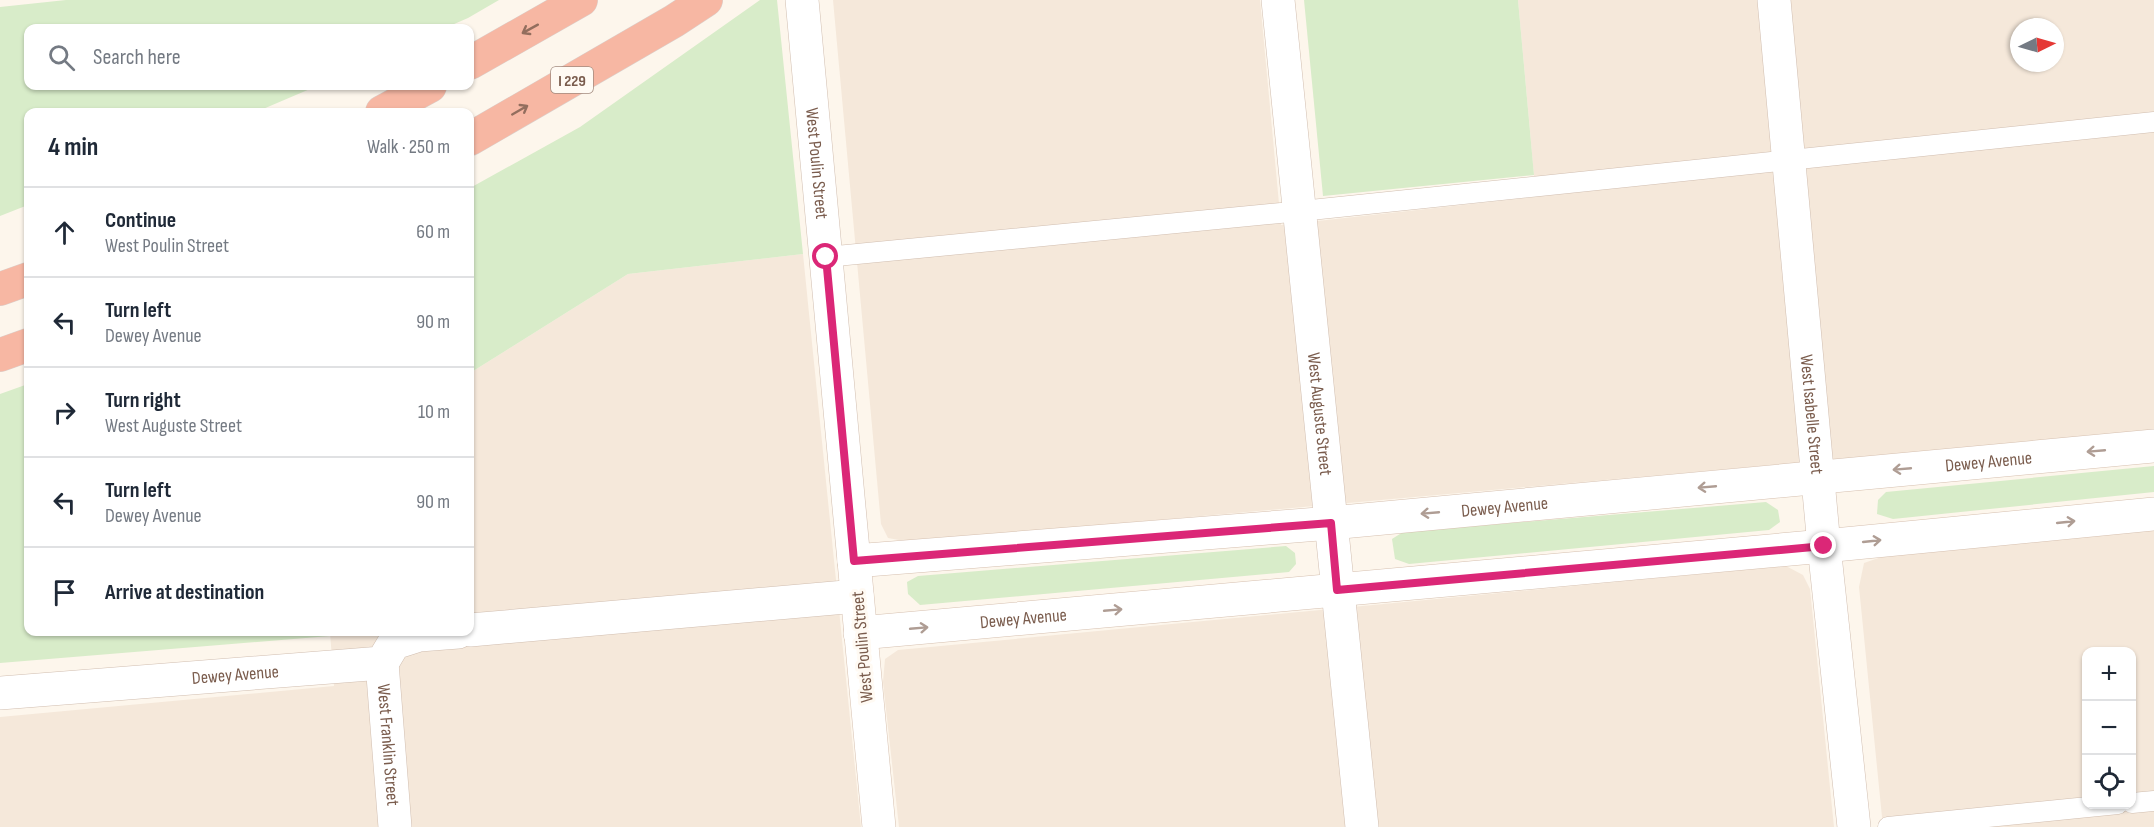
<!DOCTYPE html>
<html lang="en">
<head>
<meta charset="utf-8">
<style>
	body { margin:0; font-family:"Sofia Sans Condensed",sans-serif; background:#f2f2f3; color:#1f2937 }
	.controls { position:absolute; right:18px; bottom:18px; display:grid; overflow:hidden; border-radius:12px; box-shadow:0 2px 4px #0004 }
	.controls button { width:54px; height:54px; display:grid; place-items:center; padding:0; border:0; border-bottom:2px solid #e0e1e3; background:#fff; color:#1f2937; font:30px sans-serif }
	.compass { position:absolute; left:2010px; top:18px; width:54px; height:54px; border-radius:50%; background:#fff; box-shadow:0 2px 4px #0004; rotate:85deg }
	.stop { position:absolute; width:18px; height:18px; margin:-14px; border:4px solid #db2777; border-radius:50%; background:#fff }
	.stop.end { background:#db2777; border-color:#fff; box-shadow:0 2px 6px #0008 }
	.list { margin:0; padding:0; list-style:none }
	h2 { display:flex; justify-content:space-between; align-items:center; height:78px; margin:0; padding:0 24px; font-size:26px }
	h2 small { font-size:20px; font-weight:400; color:#747a83 }
	.list li { display:grid; grid-template-columns:39px 1fr auto; gap:18px; align-items:center; box-sizing:border-box; height:90px; padding:0 24px; border-top:2px solid #e0e1e3 }
	.list b { display:block; font-size:22px; white-space:nowrap }
	.list p { margin:0; font-size:20px; white-space:nowrap; color:#747a83 }
	.list em { font-size:20px; font-style:normal; color:#747a83 }
	.icon { flex:none; width:33px; height:33px; fill:none; stroke:currentColor; stroke-width:2; stroke-linecap:round; stroke-linejoin:round }
	.map { position:relative; flex:none; width:2154px; height:827px; overflow:hidden }
	.search { position:absolute; background:#fff; box-shadow:0 2px 4px #0004; left:24px; top:24px; width:450px; height:66px; display:flex; align-items:center; gap:15px; box-sizing:border-box; padding:0 21px; border-radius:12px; color:#747a83; font-size:22px }
	.panel { position:absolute; background:#fff; box-shadow:0 2px 4px #0004; left:24px; top:108px; width:450px; height:528px; border-radius:12px }
	.map>svg:first-child { display:block }
	.residential { fill:#f5e8da; fill-rule:evenodd }
	.green { fill:#d8ecc9 }
	.lines { fill:none; stroke-linecap:round; stroke-linejoin:round }
	.lane-casing { stroke:#d1beb0; stroke-width:21 }
	.street-casing { stroke:#d1beb0; stroke-width:34 }
	.secondary-casing { stroke:#d6c0b0; stroke-width:34 }
	.highway-casing { stroke:#dad1cd; stroke-width:34 }
	.lane { stroke:#fff; stroke-width:20 }
	.street { stroke:#fff; stroke-width:33 }
	.secondary { stroke:#fff; stroke-width:33 }
	.highway { stroke:#f7b7a3; stroke-width:33 }
	.oneway { stroke:#936e5e }
	.oneway2 { stroke:#af9d94 }
	.route { stroke:#db2777; stroke-width:8 }
	.labels { text-anchor:middle; stroke-width:6; stroke-linejoin:round; paint-order:stroke }
	.shield { fill:#fffaf3; stroke:#a28b7f; stroke-width:1.5 }
	.shield-label { font-size:16px; font-weight:bold; fill:#7a5c4d }
	.street-label { font-size:18px; fill:#7a5c4d; stroke:#fffaf3 }
</style>
</head>
<body>
<div class="map">
<svg width="2154" height="827" viewBox="0 0 2154 827">
	<rect width="100%" height="100%" fill="#fdf6ec"/>
	<g class="residential">
		<path d="M833,0H1260L1281,225L1536,197L1518,0H2154V431L910,542L888,538L881,524ZM2019,27H2055V63H2019Z"/>
		<path d="M803,254L861,827H0V717L334,686L330,632H470V373L628,274Z"/>
		<path d="M2154,528V827H1883L1859,587L1864,563L1887,555ZM2086,652H2132V804H2086Z"/>
		<path d="M1786,566L1803,575L1810,589L1834,827H899L883,682L885,659L898,650Z"/>
	</g>
	<g class="green">
		<path d="M66,0H499L468,18L445,28H28V86H317L256,112H28V205L0,216V7Z"/>
		<path d="M760,0H777L803,254L628,274L470,373V188L580,127Z"/>
		<path d="M1304,0H1518L1534,175L1323,196Z"/>
		<path d="M28,384V632H330V636L0,663V394Z"/>
		<path d="M2154,466V492L1893,519L1877,514L1878,500L1886,492Z"/>
		<path d="M1766,502L1778,510L1780,522L1769,530L1409,564L1395,559L1392,539L1403,532Z"/>
		<path d="M1286,546L1295,553L1296,564L1289,572L920,605L908,594L907,582L918,576Z"/>
	</g>
	<g class="lines">
		<defs>
			<g id="lane">
				<path d="M826,257L1301,211L2154,122"/>
				<path d="M2132,803L2154,801"/>
				<path d="M1888,827L2118,804"/>
			</g>
			<g id="street">
				<path id="s1" d="M802,0L854,561"/>
				<path id="s2" d="M1278,0L1362,827"/>
				<path id="s3" d="M1774,0L1824,546L1854,827"/>
				<path d="M470,630L857,596"/>
				<path id="s4" d="M382,663L395,827"/>
				<path id="s5" d="M0,693L382,663L394,643L419,635L458,632"/>
			</g>
			<g id="secondary">
				<path id="s6" d="M860,633L1824,546L2154,514"/>
				<path id="s7" d="M879,827L854,561L1331,523L2154,446"/>
			</g>
			<g id="highway">
				<path d="M470,63L581,0"/>
				<path d="M382,112L430,86"/>
				<path d="M470,139L674,21L706,0"/>
				<path d="M0,289L28,279"/>
				<path d="M0,355L28,345"/>
			</g>
		</defs>
		<use href="#lane" class="lane-casing"/>
		<use href="#street" class="street-casing"/>
		<use href="#secondary" class="secondary-casing"/>
		<use href="#highway" class="highway-casing"/>
		<use href="#lane" class="lane"/>
		<use href="#street" class="street"/>
		<use href="#secondary" class="secondary"/>
		<use href="#highway" class="highway"/>
	</g>
	<defs><path id="oneway-shaft" d="M-6 0H5M1.5-3L5.5 0L1.5 3" fill="none" stroke-width="1.6" stroke-linecap="round" stroke-linejoin="round" transform="scale(1.5)"/></defs>
	<g class="oneway">
		<use href="#oneway-shaft" transform="translate(530 29) rotate(151)"/>
		<use href="#oneway-shaft" transform="translate(520 110) rotate(-30)"/>
	</g>
	<g class="oneway2">
		<use href="#oneway-shaft" transform="translate(2096 451) rotate(175)"/>
		<use href="#oneway-shaft" transform="translate(1902 469) rotate(175)"/>
		<use href="#oneway-shaft" transform="translate(1707 487) rotate(175)"/>
		<use href="#oneway-shaft" transform="translate(1430 513) rotate(175)"/>
		<use href="#oneway-shaft" transform="translate(2066 522) rotate(-6)"/>
		<use href="#oneway-shaft" transform="translate(1872 541) rotate(-6)"/>
		<use href="#oneway-shaft" transform="translate(1113 610) rotate(-5)"/>
		<use href="#oneway-shaft" transform="translate(919 628) rotate(-5)"/>
	</g>
	<g class="lines">
		<path class="route" d="M826,257L854,561L1331,523L1337,590L1824,546"/>
	</g>
	<g class="labels">
		<rect class="shield" x="551" y="67" width="42" height="26" rx="4.5"/>
		<g class="shield-label">
			<text x="572" y="86">I 229</text>
		</g>
		<g class="street-label">
			<text dy="6" stroke="none"><textPath href="#s1" startOffset="164">West Poulin Street</textPath></text>
			<text dy="6" stroke="none"><textPath href="#s2" startOffset="416">West Auguste Street</textPath></text>
			<text dy="6" stroke="none"><textPath href="#s3" startOffset="416">West Isabelle Street</textPath></text>
			<text dy="6" stroke="none"><textPath href="#s7" startOffset="1406">Dewey Avenue</textPath></text>
			<text dy="6" stroke="none"><textPath href="#s7" startOffset="920">Dewey Avenue</textPath></text>
			<text dy="6" stroke="none"><textPath href="#s6" startOffset="164">Dewey Avenue</textPath></text>
			<text transform="translate(862 647) rotate(-95)" y="6">West Poulin Street</text>
			<text dy="6" stroke="none"><textPath href="#s5" startOffset="236">Dewey Avenue</textPath></text>
			<text dy="6" stroke="none"><textPath href="#s4" startOffset="82">West Franklin Street</textPath></text>
		</g>
	</g>
</svg>
<div class="controls">
<button>+</button>
<button>−</button>
<button><svg class="icon" aria-label="locate" viewBox="0 0 24 24"><circle cx="12" cy="12" r="6"/><path d="M12 2v4M12 18v4M2 12h4M18 12h4"/></svg></button>
</div>
<svg class="compass" viewBox="-18 -18 36 36"><path d="M0-13l5 13h-10z" fill="#e53935"/><path d="M0 13l5-13h-10z" fill="#747a83"/></svg>
<div class="stop" style="left:826px;top:257px"></div>
<div class="stop end" style="left:1824px;top:546px"></div>
<div class="search"><svg class="icon" aria-label="search" viewBox="0 0 24 24"><circle cx="10" cy="10" r="6"/><path d="M15 15l6 6"/></svg>Search here</div>
<section class="panel">
<h2>4 min<small>Walk · 250 m</small></h2>
<ul class="list">
<li><svg class="icon" aria-label="ahead" viewBox="0 0 24 24"><path d="M12 20V5M6 11l6-6 6 6"/></svg><div><b>Continue</b><p>West Poulin Street</p></div><em>60 m</em></li>
<li><svg class="icon" aria-label="left" viewBox="0 0 24 24"><path d="M17 20v-9H6M10 6l-5 5 5 5"/></svg><div><b>Turn left</b><p>Dewey Avenue</p></div><em>90 m</em></li>
<li><svg class="icon" aria-label="right" viewBox="0 0 24 24"><path d="M7 20v-9h11M14 6l5 5-5 5"/></svg><div><b>Turn right</b><p>West Auguste Street</p></div><em>10 m</em></li>
<li><svg class="icon" aria-label="left" viewBox="0 0 24 24"><path d="M17 20v-9H6M10 6l-5 5 5 5"/></svg><div><b>Turn left</b><p>Dewey Avenue</p></div><em>90 m</em></li>
<li><svg class="icon" aria-label="arrive" viewBox="0 0 24 24"><path d="M6 21V4h12l-3 4 3 4H6"/></svg><div><b>Arrive at destination</b></div></li>
</ul>
</section>
</div>
</body>
</html>
